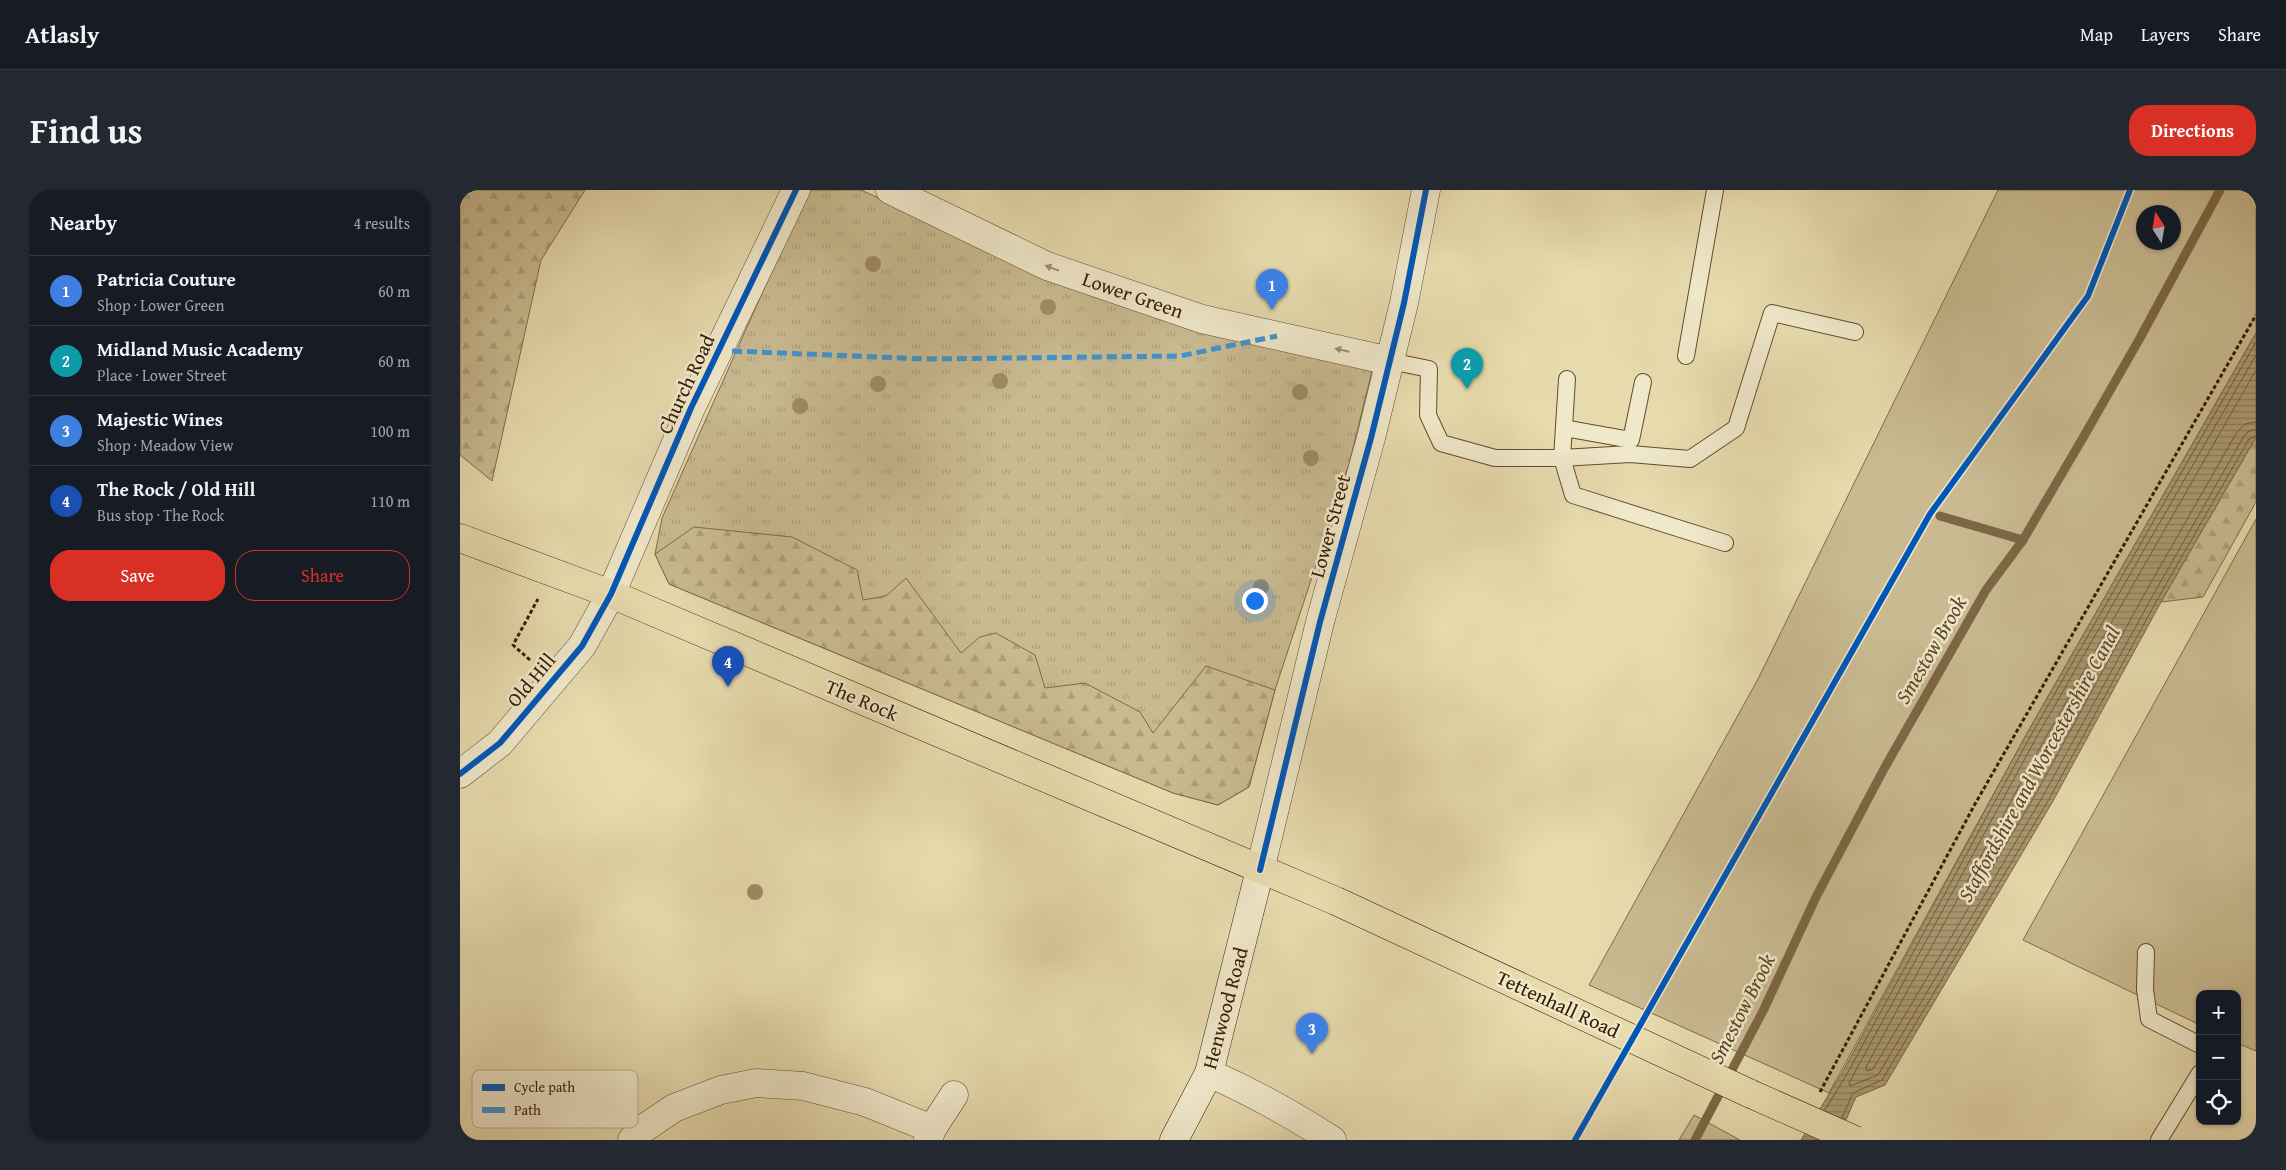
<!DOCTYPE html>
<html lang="en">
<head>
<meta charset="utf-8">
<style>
	body { margin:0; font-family:"Gentium Book Plus",serif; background:#242831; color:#f1f3f6 }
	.controls { position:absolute; right:15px; bottom:15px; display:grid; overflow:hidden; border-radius:10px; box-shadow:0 1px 4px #0004 }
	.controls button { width:45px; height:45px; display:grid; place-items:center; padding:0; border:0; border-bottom:1px solid #363941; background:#171b24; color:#f1f3f6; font:25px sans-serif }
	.compass { position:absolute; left:1676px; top:15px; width:45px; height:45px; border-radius:50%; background:#171b24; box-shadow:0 1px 4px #0004; rotate:349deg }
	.you { position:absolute; left:794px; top:410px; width:18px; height:18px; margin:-12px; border:4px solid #fff; border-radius:50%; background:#1a73e8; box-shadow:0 0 0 8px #1a73e833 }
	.badge { display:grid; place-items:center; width:32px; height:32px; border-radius:50%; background:#d93025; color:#fff; font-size:16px; font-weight:700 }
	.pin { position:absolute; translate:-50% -41px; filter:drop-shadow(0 1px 2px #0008) }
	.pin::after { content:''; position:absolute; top:26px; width:18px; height:15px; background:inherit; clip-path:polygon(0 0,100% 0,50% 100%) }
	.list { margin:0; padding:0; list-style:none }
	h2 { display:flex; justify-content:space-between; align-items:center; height:65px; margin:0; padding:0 20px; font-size:21px }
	h2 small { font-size:16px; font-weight:400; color:#9ea1a6 }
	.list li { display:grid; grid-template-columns:32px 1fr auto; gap:15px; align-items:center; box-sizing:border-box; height:70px; padding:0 20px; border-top:1px solid #363941 }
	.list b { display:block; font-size:19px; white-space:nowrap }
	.list p { margin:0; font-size:16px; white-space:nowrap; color:#9ea1a6 }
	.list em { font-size:16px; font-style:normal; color:#9ea1a6 }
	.actions { display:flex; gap:10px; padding:15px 20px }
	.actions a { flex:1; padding:11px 0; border:1px solid #d93025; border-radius:20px; text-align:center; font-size:18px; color:#d93025 }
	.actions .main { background:#d93025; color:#fff }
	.icon { flex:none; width:28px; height:28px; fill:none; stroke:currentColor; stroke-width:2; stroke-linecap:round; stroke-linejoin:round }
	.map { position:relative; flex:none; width:1796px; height:950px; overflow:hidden; border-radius:20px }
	header { display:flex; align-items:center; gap:30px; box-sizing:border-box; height:70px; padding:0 25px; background:#171b24; border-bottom:1px solid #363941 }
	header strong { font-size:24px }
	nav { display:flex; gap:28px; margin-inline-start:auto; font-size:18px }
	.intro { display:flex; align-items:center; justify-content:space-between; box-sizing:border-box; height:120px; padding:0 30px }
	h1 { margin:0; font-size:35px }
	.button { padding:12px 22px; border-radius:20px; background:#d93025; color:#fff; font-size:18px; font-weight:700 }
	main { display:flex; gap:30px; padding:0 30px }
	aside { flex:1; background:#171b24; border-radius:20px; box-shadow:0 1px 4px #0004 }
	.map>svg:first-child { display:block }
	.grass { fill:url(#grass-tufts); stroke:#806a49 }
	.forest { fill:url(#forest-firs); stroke:#806a49 }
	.green { fill:#c9ba91; stroke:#806a49; fill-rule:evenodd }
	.water { fill:url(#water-rules); stroke:#7c6745 }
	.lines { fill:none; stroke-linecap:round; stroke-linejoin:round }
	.shore { stroke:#705a3a; stroke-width:1 }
	.stream { stroke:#7c6745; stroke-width:9 }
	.service-casing { stroke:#624b2c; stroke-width:18 }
	.minor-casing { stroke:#624b2c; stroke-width:29 }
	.tertiary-casing { stroke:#624b2c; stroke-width:29 }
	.secondary-casing { stroke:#361b01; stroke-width:29 }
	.trunk-casing { stroke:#361b01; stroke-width:29 }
	.path { stroke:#361b01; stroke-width:3; stroke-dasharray:4 2.5; stroke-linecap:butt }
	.service { stroke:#efe8ca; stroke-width:16 }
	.minor { stroke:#efe8ca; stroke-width:28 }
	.tertiary { stroke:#efe8ca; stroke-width:28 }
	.secondary { stroke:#efe8ca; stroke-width:28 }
	.trunk { stroke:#e7dbae; stroke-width:28 }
	.trunk-bridge-casing { stroke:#361b01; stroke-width:29; stroke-linecap:butt }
	.trunk-bridge { stroke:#e7dbae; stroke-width:28 }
	.quiet { stroke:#3e94d0; stroke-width:5; stroke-dasharray:10 5; stroke-linecap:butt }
	.cycleway-casing { stroke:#efe8ca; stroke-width:9 }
	.cycleway { stroke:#0057b8; stroke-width:6 }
	.tree { fill:#9e8c66 }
	.oneway { fill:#9c8c70 }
	.labels { text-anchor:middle; stroke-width:5; stroke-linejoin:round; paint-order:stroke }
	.street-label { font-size:20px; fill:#361b01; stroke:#efe8ca }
	.water-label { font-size:21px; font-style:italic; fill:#5f4729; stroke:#efe8ca }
	.key { fill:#efe8ca; stroke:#b8aa8e; stroke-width:1 }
	.key-label { font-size:14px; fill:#361b01 }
</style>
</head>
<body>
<header>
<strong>Atlasly</strong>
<nav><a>Map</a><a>Layers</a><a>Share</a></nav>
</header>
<div class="intro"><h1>Find us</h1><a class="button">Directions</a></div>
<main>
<aside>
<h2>Nearby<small>4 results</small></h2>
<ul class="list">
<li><span class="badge" style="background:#3f7fe0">1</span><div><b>Patricia Couture</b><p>Shop · Lower Green</p></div><em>60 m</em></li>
<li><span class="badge" style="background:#0f9aa8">2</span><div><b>Midland Music Academy</b><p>Place · Lower Street</p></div><em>60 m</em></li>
<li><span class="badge" style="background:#3f7fe0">3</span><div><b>Majestic Wines</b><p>Shop · Meadow View</p></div><em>100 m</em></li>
<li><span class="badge" style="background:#1a4fb4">4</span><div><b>The Rock / Old Hill</b><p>Bus stop · The Rock</p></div><em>110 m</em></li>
</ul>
<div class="actions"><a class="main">Save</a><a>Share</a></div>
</aside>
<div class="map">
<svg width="1796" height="950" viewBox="0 0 1796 950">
	<defs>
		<pattern id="grass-tufts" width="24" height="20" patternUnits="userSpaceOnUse" patternTransform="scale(1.25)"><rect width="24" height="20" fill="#c9ba91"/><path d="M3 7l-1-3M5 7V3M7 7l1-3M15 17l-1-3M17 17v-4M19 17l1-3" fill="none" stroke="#ad9f7b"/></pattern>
		<pattern id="forest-firs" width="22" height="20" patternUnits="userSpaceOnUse" patternTransform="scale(1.25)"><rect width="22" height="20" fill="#c9ba91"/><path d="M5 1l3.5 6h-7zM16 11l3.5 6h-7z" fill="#ad9f7b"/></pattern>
		<pattern id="water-rules" width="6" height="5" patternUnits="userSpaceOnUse" patternTransform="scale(1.25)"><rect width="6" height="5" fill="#ab9a73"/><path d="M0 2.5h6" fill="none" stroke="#8c7d5c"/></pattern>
	</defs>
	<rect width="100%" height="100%" fill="#e7dbae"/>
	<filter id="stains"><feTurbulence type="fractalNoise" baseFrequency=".004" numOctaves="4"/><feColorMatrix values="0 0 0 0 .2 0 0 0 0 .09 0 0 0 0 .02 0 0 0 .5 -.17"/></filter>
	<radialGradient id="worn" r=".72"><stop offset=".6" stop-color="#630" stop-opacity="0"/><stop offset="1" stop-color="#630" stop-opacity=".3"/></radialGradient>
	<path class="grass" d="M348,0H401L592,87L914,173L889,274L815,500L789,597L758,615L713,603L209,394L195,364L202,328Z"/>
	<g class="forest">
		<path d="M2,0H125L81,70L32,291L0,265V2Z"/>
		<path d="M1796,247V312L1743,407L1701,412Z"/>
		<path d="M234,337L332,347L397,380L403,410L426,406L446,388L501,463L520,447L536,443L575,465L585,498L625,493L680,522L693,543L746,476L815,500L789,597L758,615L713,603L209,394L195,364Z"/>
	</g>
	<g class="green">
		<path d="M1538,0H1796V143L1566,545L1369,903L1129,795L1298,489ZM1684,22H1714V52H1684Z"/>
		<path d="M1796,329V861L1777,853V804H1740V835L1563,750Z"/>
		<path d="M1234,925L1280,950H1219Z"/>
	</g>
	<path class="water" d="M1796,143V247L1701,412L1593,611L1425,895L1396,907L1377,950H1341L1383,881L1566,545Z"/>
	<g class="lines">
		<g class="shore">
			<path d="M1796,165L1575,550L1389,893L1390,896L1418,885L1583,606L1692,407L1784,246L1789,241L1796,239"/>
			<path d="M1796,180L1582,554L1406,877L1407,881L1413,879L1577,602L1685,403L1777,242L1785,234L1796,232"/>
			<path d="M1365,920L1387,884L1570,547L1796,152"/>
			<path d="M1382,928L1393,903L1422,890L1589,609L1697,410L1789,249L1796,246"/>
		</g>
		<g class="stream">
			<path d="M1480,326L1563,350"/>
			<path d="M1235,950L1304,819L1356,707L1425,577L1526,400L1563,350L1624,246L1680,148L1760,0"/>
		</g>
		<defs>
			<g id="service">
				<path d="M1226,166L1255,0"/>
				<path d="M930,171L969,179L968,225L981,253L1035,268H1102L1170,264L1230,269L1276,238L1312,123L1395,142"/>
				<path d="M1107,189L1102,268L1113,305L1265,353"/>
				<path d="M1104,238L1171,250L1183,192"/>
				<path d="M1686,762L1685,799L1689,829L1740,855"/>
				<path d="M1699,950L1740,883"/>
			</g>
			<g id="minor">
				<path d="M430,0L587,76L742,129L930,171"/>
				<path d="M0,584L40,553L122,456L151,404L231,218L336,0"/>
				<path d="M749,883C792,902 833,925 872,950"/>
				<path d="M172,950L180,941L214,918L261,900L296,893L343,896L405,912L472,939"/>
				<path d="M468,950L472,939L494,905"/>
			</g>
			<path id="tertiary" d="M800,680L860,432L911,248L944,113L966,0"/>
			<path id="secondary" d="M714,950L749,883L800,680"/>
			<path id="trunk" d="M0,348L151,404L876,711L1291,904"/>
		</defs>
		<use href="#service" class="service-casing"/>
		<use href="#minor" class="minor-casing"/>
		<use href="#tertiary" class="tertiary-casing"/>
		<use href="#secondary" class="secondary-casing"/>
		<use href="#trunk" class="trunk-casing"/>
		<g class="path">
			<path d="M70,470L53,455L78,409"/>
			<path d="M1360,902L1515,614L1796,125"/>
		</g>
		<use href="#service" class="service"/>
		<use href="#minor" class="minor"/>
		<use href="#tertiary" class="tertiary"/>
		<use href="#secondary" class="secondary"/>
		<use href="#trunk" class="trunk"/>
		<defs>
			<path id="trunk-bridge" d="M1291,904L1395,950"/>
		</defs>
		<use href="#trunk-bridge" class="trunk-bridge-casing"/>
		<use href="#trunk-bridge" class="trunk-bridge"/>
		<path class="quiet" d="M272,161L466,169L720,166L817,146"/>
		<defs>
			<g id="cycleway">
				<path d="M0,584L40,553L122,456L151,404L231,218L336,0"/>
				<path d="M800,680L860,432L911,248L944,113L966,0"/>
				<path d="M1115,950L1470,324L1628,106L1670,0"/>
			</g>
		</defs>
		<use href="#cycleway" class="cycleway-casing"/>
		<use href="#cycleway" class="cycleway"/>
	</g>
	<g class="tree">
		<circle cx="413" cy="74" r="8"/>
		<circle cx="588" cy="117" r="8"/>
		<circle cx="540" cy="191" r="8"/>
		<circle cx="418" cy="194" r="8"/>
		<circle cx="840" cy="202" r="8"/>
		<circle cx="340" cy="216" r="8"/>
		<circle cx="851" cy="268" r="8"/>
		<circle cx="801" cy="397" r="8"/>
		<circle cx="295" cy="702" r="8"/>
	</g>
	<defs><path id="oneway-solid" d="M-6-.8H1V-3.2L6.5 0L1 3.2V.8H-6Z" transform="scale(1.25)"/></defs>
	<g class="oneway">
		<use href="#oneway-solid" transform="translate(592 78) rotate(-160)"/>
		<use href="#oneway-solid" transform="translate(882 160) rotate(-167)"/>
	</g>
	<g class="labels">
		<g class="street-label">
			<text transform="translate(673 105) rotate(19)" y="7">Lower Green</text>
			<text transform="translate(226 194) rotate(-65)" y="7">Church Road</text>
			<text transform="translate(870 336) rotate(-75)" y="7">Lower Street</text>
			<text transform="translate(71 490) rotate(-50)" y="7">Old Hill</text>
			<text transform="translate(402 510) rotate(23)" y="7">The Rock</text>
			<text transform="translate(1098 814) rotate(25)" y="7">Tettenhall Road</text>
			<text transform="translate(765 818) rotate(-75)" y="7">Henwood Road</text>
		</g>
		<g class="water-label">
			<text transform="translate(1471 460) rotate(-60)" y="7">Smestow Brook</text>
			<text transform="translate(1579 574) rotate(-61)" y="7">Staffordshire and Worcestershire Canal</text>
			<text transform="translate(1282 819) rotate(-63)" y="7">Smestow Brook</text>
		</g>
	</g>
	<rect x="12" y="880" width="166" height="58" rx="8" class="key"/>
	<rect x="22" y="894" width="23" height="7" fill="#0057b8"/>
	<rect x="22" y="917" width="23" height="6" fill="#3e94d0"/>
	<g class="key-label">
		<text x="54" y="902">Cycle path</text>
		<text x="54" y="925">Path</text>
	</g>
	<rect width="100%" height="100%" filter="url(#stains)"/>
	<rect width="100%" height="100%" fill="url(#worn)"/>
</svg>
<div class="controls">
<button>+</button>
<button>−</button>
<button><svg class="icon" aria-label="locate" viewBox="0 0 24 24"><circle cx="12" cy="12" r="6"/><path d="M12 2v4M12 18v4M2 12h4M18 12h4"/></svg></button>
</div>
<svg class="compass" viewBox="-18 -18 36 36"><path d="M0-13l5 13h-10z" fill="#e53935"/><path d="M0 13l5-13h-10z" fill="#9ea1a6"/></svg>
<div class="you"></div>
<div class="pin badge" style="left:812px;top:120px;background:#3f7fe0">1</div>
<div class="pin badge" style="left:1007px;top:199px;background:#0f9aa8">2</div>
<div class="pin badge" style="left:852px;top:864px;background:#3f7fe0">3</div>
<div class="pin badge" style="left:268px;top:497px;background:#1a4fb4">4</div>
</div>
</main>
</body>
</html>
